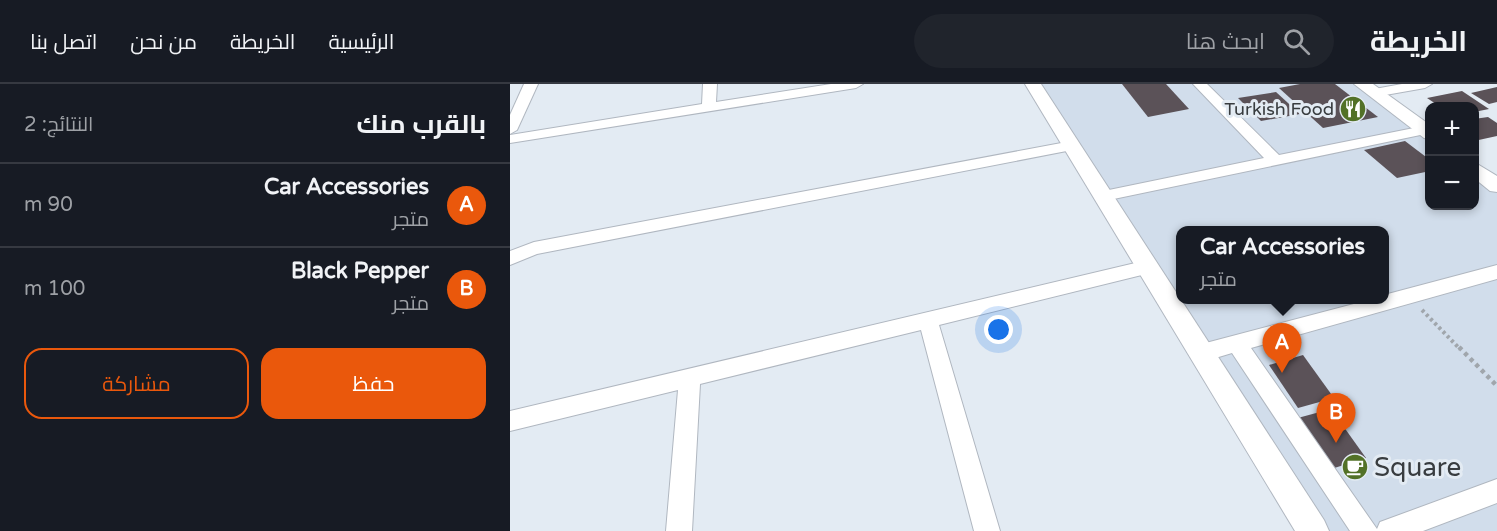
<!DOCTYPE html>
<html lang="ar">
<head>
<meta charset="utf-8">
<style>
	body { margin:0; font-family:"Varela Round",Cairo,sans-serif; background:#20242c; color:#f1f3f6; direction:rtl }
	.controls { position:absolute; right:18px; top:18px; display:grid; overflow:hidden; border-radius:12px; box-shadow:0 3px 9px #0003 }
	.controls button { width:54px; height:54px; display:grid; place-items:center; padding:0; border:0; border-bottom:2px solid #363941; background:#171b24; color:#f1f3f6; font:30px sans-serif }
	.you { position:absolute; left:489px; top:246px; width:21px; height:21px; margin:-15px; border:4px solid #fff; border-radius:50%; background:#1a73e8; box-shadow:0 0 0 9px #1a73e833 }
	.badge { display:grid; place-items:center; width:39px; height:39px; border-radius:50%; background:#ea580c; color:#fff; font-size:20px; font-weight:700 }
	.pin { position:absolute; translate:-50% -50px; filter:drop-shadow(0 2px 3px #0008) }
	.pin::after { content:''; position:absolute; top:32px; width:21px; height:18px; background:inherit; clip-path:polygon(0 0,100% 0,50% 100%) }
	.popup { position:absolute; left:666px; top:142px; width:213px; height:78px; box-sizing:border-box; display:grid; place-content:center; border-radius:12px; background:#171b24; filter:drop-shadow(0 2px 4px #0005); font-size:20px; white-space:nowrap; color:#9ea1a6 }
	.popup b { font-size:22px; color:#f1f3f6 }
	.popup::after { content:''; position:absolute; left:50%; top:100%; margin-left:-12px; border:12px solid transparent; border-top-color:#171b24 }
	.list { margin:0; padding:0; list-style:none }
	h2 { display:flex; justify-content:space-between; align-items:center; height:78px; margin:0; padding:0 24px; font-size:26px }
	h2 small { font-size:20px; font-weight:400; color:#9ea1a6 }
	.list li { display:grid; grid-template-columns:39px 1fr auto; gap:18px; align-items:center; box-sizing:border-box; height:84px; padding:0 24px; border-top:2px solid #363941 }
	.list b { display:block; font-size:22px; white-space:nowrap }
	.list p { margin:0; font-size:20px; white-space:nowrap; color:#9ea1a6 }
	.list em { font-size:20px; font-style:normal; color:#9ea1a6 }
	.actions { display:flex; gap:12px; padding:18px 24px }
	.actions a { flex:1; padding:14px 0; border:2px solid #ea580c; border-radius:18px; text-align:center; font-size:21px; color:#ea580c }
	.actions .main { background:#ea580c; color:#fff }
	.icon { flex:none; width:33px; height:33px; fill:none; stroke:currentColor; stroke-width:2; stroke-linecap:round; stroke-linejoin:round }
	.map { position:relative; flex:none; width:987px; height:447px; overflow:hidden; direction:ltr }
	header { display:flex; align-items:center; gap:36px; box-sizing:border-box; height:84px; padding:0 30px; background:#171b24; border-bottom:2px solid #363941 }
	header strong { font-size:28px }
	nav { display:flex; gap:33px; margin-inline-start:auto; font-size:21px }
	.search { width:420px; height:54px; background:#20242c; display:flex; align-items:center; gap:15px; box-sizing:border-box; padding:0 21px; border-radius:33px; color:#9ea1a6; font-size:22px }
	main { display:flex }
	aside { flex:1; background:#171b24 }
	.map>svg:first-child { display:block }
	.built { fill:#d1ddeb; fill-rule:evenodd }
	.building { fill:#5b5258 }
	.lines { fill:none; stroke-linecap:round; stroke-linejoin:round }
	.minor-casing { stroke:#b0b7c0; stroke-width:2 }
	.tertiary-casing { stroke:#b0b7c0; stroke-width:2 }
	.path-far1 { stroke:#a0a6ac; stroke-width:4; stroke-dasharray:3 3; stroke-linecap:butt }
	.path { stroke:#a0a6ac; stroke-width:4.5; stroke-dasharray:4 4; stroke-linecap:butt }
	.minor { fill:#fff; fill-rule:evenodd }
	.tertiary { fill:#fff; fill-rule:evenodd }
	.labels { text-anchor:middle; stroke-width:6; stroke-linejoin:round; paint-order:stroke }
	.far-poi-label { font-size:18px; fill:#383c3f; stroke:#e3ebf3; text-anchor:end }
	.near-poi-label { font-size:26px; fill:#383c3f; stroke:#e3ebf3; text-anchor:start }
</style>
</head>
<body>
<header>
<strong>الخريطة</strong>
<div class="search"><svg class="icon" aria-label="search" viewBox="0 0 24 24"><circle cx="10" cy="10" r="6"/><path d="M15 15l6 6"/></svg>ابحث هنا</div>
<nav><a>الرئيسية</a><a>الخريطة</a><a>من نحن</a><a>اتصل بنا</a></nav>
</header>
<main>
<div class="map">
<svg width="987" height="447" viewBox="0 0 987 447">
	<rect width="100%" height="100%" fill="#e3ebf3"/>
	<path class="built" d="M523,0H852L919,51L920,122H964L965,85L987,102V447H803ZM670,146H874V216H670Z"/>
	<g class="building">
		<path d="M612,0H656L679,25L638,33Z"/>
		<path d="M790,0H825L868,33L813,44L769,4Z"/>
		<path d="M987,3V18L979,20L961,9Z"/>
		<path d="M952,7L979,25L964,28V22H929L917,14Z"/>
		<path d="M766,8L790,30L751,37L728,14Z"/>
		<path d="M978,33L987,39V52L964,57V35Z"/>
		<path d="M895,57L920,76V87L887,94L854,66Z"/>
		<path d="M793,271L824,314L788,324L759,281Z"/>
		<path d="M821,325L856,374L818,386L784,335Z"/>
	</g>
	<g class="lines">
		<defs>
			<g id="minor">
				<path d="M14,0H28L7,46L0,50V31Z"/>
				<path d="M193,0H207L206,18L321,0H353L346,4L0,59V51L192,20Z"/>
				<path d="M683,0H697L769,71L914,42L919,43L920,49L594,117L588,116L586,112L588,108L594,107L754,74Z"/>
				<path d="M892,0H922L915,4L864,13L857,9L859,6Z"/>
				<path d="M562,57L569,62L567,65L27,170L0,181V167L24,158Z"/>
				<path d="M638,176L644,178L647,183L644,188L429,241L490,447H464L411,246L190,300L182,447H156L168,306L0,347V327Z"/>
				<path d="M987,181V195L741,264L867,445L870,438L987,395V419L913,447H840L722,269L692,278L685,275L682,269L685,263L692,260L859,216H874V211Z"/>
			</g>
			<g id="tertiary">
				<path d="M515,0H531L814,436L819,447H785Z"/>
				<path d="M844,0H863L920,41V55L914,54Z"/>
				<path d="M964,78L987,92V108L980,107L964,94Z"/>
			</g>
		</defs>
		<use href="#minor" class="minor-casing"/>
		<use href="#tertiary" class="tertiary-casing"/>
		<path class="path-far1" d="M912,226L950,265"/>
		<path class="path" d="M949,263L987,302"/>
		<use href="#minor" class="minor"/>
		<use href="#tertiary" class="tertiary"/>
	</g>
	<defs>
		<symbol id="restaurant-disc" viewBox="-11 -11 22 22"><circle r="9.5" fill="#527127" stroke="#e3ebf3"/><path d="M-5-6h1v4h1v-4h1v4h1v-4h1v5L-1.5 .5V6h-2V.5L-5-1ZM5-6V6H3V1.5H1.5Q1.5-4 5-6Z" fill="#fff"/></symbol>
		<symbol id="cafe-disc" viewBox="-11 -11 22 22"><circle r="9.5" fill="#527127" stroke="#e3ebf3"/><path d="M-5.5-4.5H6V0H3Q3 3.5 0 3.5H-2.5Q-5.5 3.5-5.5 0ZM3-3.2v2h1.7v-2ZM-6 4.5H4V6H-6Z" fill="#fff"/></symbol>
	</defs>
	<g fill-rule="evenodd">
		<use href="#restaurant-disc" x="828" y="10" width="30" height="30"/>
		<use href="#cafe-disc" x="830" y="368" width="30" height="30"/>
	</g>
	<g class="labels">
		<g class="far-poi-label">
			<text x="824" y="31">Turkish Food</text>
		</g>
		<g class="near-poi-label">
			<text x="864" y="392">Square</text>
		</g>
	</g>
</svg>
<div class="controls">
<button>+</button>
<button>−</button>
</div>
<div class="you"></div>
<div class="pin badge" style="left:772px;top:289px">A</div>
<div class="popup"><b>Car Accessories</b>متجر</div>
<div class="pin badge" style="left:826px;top:359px">B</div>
</div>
<aside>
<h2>بالقرب منك<small>النتائج: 2</small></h2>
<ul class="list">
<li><span class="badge">A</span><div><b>Car Accessories</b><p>متجر</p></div><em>90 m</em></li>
<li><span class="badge">B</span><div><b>Black Pepper</b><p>متجر</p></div><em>100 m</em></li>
</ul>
<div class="actions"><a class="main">حفظ</a><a>مشاركة</a></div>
</aside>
</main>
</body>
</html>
